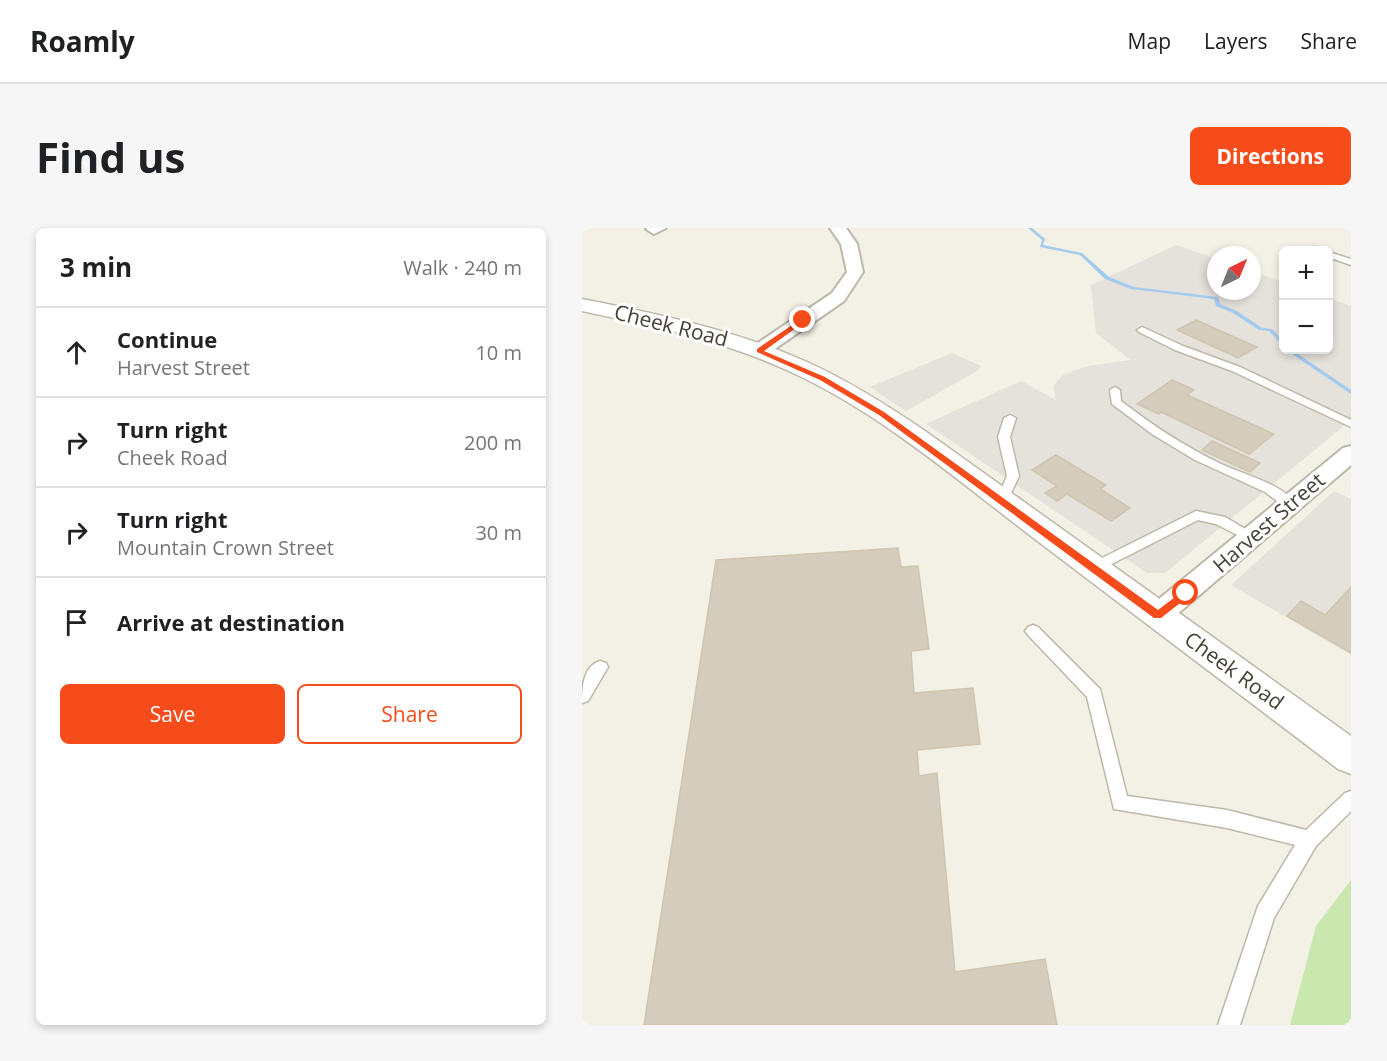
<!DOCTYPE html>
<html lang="en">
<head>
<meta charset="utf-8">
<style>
	body { margin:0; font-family:"Open Sans",sans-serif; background:#f6f6f6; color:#202124 }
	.controls { position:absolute; right:18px; top:18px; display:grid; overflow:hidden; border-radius:9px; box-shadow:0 3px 9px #0003 }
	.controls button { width:54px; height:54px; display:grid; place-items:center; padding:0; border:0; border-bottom:2px solid #e0e0e0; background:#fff; color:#202124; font:30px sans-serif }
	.compass { position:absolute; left:625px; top:18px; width:54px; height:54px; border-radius:50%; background:#fff; box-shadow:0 3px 9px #0003; rotate:43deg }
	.stop { position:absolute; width:18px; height:18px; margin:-14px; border:4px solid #f64b1a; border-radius:50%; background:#fff }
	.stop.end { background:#f64b1a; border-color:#fff; box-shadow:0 2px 6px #0008 }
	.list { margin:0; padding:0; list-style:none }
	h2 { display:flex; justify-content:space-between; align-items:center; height:78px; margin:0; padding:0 24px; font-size:26px }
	h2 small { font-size:20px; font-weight:400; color:#757577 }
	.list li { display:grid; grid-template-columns:39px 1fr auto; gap:18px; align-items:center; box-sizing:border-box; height:90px; padding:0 24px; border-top:2px solid #e0e0e0 }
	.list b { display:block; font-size:22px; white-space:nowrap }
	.list p { margin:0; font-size:20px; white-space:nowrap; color:#757577 }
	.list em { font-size:20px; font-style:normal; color:#757577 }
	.actions { display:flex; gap:12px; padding:18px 24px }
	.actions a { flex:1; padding:14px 0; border:2px solid #f64b1a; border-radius:9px; text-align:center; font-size:21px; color:#f64b1a }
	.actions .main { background:#f64b1a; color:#fff }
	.icon { flex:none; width:33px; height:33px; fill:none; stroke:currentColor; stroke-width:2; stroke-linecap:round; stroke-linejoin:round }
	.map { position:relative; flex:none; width:769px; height:797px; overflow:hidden; border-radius:9px }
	header { display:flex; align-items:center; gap:36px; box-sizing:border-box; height:84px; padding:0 30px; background:#fff; border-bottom:2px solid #e0e0e0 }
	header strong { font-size:28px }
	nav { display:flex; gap:33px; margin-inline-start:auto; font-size:21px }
	.intro { display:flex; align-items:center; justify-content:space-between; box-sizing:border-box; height:144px; padding:0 36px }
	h1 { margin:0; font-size:42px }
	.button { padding:15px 27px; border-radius:9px; background:#f64b1a; color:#fff; font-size:21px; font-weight:700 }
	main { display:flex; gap:36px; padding:0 36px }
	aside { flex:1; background:#fff; border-radius:9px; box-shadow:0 3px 9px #0003 }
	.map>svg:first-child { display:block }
	.industrial { fill:#e5e1db }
	.green { fill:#cae7b0 }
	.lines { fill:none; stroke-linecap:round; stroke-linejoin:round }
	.stream { fill:#a3cbef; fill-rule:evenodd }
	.building { fill:#d4ccbc; stroke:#cfc5af; stroke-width:1.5 }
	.service-casing { stroke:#beb8a9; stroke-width:3 }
	.minor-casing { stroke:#beb8a9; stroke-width:4 }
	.tertiary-casing { stroke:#beb8a9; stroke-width:3 }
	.service { fill:#fff; fill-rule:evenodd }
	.minor { fill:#fff; fill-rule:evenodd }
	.tertiary { fill:#fff; fill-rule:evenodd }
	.route { fill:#f64b1a }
	.labels { text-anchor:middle; stroke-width:6; stroke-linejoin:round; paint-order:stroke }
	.street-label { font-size:21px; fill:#464036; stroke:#fff }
</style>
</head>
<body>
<header>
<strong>Roamly</strong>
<nav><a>Map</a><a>Layers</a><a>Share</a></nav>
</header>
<div class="intro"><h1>Find us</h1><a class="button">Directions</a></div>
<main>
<aside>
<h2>3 min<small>Walk · 240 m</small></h2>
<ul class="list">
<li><svg class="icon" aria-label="ahead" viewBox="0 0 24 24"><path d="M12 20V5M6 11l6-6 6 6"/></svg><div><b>Continue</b><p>Harvest Street</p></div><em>10 m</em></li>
<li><svg class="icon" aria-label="right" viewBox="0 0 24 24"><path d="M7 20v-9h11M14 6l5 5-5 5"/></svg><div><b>Turn right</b><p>Cheek Road</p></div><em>200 m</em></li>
<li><svg class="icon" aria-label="right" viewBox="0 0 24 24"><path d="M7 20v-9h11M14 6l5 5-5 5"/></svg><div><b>Turn right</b><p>Mountain Crown Street</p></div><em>30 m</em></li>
<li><svg class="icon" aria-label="arrive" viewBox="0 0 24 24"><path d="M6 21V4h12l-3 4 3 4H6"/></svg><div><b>Arrive at destination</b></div></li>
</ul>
<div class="actions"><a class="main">Save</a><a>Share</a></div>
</aside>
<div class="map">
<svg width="769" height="797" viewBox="0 0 769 797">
	<rect width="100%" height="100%" fill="#f3f0e6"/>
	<g class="industrial">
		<path d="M594,17L634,31V63H670V43L701,54L702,122H746L747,70L769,78V192L583,345H565L344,196L439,153L474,172L471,158L481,147L506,138L549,132L514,105L509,57Z"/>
		<path d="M370,125L399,138L395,143L324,183L288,159Z"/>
		<path d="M752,263L769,271V427L649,357Z"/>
	</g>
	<path class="green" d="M769,652V797H708L734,698Z"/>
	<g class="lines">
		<g class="stream">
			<path d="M446,0H450L463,11L461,17L500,25L527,49L552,59L636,69L638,76L655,83L680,100L690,101L702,114V119L687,103L677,102L651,85L634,78L632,71L549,61L523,51L498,27L458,19L460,12Z"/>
			<path d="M704,122H710L769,162V166Z"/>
		</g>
	</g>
	<g class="building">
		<path d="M614,92L675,119L656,130L595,102Z"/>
		<path d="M590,152L612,162L605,167L692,206L667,226L579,184L577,186L555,176Z"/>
		<path d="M630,213L678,235L668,244L620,222Z"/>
		<path d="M474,227L524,257L518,261L548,280L529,293L485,266L475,273L463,265L475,258L450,242Z"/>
		<path d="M316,320L319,339L336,338L347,421L329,423L332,465L391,460L398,516L335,522L337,548L355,545L373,744L463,731L475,797H62L134,332Z"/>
		<path d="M769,359V425L705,388L719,373L743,387Z"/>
	</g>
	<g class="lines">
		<defs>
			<g id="service">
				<path d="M731,19L739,20L740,22H728Z"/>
				<path d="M746,24L769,31V37L746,29Z"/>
				<path d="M560,99L601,118L658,139L769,192V199L650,143L593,122L557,104L555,102Z"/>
				<path d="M533,159L538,162L539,173C570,197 602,218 637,235C661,247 698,254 714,276L713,279H703L683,264L613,232L570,206L530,176L528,162Z"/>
				<path d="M428,187L434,190L428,209L437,248L429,265L416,274L410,270L420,259L425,248L416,209L422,190Z"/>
				<path d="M614,283L643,289L677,309L670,314L665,312L634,296L616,292L516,343H506L504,340L506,337Z"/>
				<path d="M451,397L456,399L518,461L545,568L645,582L724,602L763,565L769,563V583L734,618L692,690L658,797H636L676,678L713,617L645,600L532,581L505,469L446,407L443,403L446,399Z"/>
				<path d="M18,433L24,435L26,439L6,473L0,475C0,460 1,438 18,433Z"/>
			</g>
			<g id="minor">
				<path d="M84,0L72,6L64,1L65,0Z"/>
				<path d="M248,0H264L275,16L281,44L262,73L184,127H170L167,123L170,119L250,65L265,44L259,16Z"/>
				<path d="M769,218V237L586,394L576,397L566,394L562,387L566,380L761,220Z"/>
			</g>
			<path id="tertiary" d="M0,71C76,86 153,102 225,134C267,153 305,177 343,203L769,508V546L756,541C651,461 546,382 441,302C367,245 294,183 209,144C143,113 71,98 0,83Z"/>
		</defs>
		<use href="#service" class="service-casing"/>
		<use href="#minor" class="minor-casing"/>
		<use href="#tertiary" class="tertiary-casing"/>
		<use href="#service" class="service"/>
		<use href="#minor" class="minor"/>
		<use href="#tertiary" class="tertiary"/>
	</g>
	<path class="route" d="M219,91L225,92L182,123L243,149L302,184L576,382L601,363H607V368L579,390H572L297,187L238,152L175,124V121Z"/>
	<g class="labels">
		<g class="street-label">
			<text transform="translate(89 98) rotate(14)" y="7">Cheek Road</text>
			<text transform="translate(687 295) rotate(-41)" y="7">Harvest Street</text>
			<text transform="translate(652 443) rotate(36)" y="7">Cheek Road</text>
		</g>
	</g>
</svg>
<div class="controls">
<button>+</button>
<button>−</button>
</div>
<svg class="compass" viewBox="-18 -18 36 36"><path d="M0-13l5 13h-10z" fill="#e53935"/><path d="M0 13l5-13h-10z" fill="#757577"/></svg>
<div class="stop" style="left:604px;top:365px"></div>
<div class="stop end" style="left:221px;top:92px"></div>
</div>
</main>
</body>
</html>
